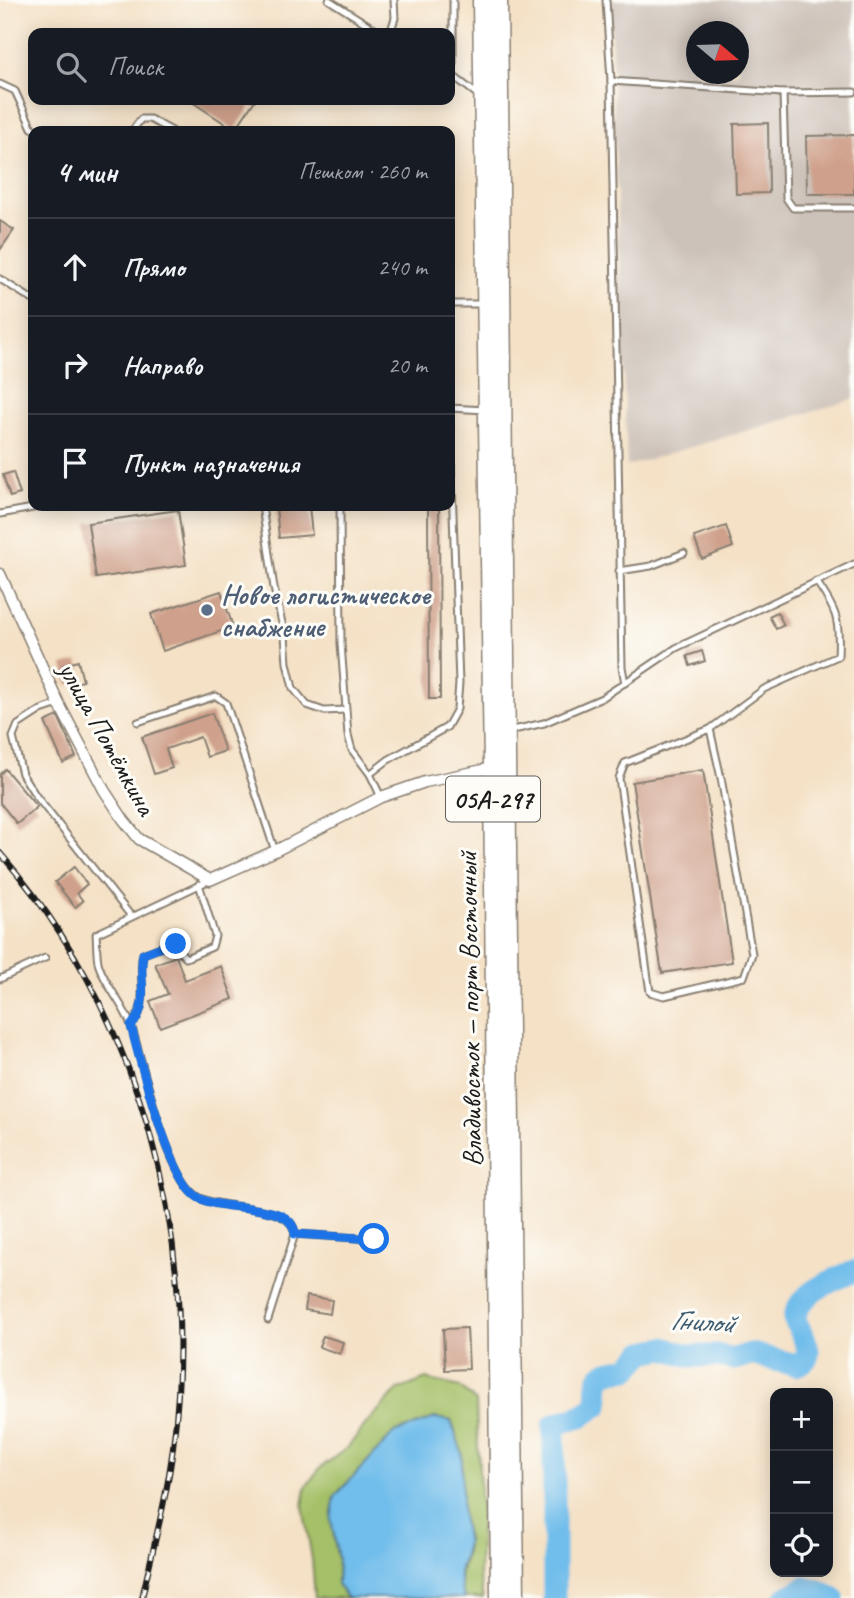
<!DOCTYPE html>
<html lang="ru">
<head>
<meta charset="utf-8">
<style>
	body { margin:0; font-family:Caveat,sans-serif; background:#20242c; color:#f1f3f6 }
	.controls { position:absolute; right:21px; bottom:21px; display:grid; overflow:hidden; border-radius:14px; box-shadow:0 4px 18px #0003 }
	.controls button { width:63px; height:63px; display:grid; place-items:center; padding:0; border:0; border-bottom:2px solid #363941; background:#171b24; color:#f1f3f6; font:35px sans-serif }
	.compass { position:absolute; left:686px; top:21px; width:63px; height:63px; border-radius:50%; background:#171b24; box-shadow:0 4px 18px #0003; rotate:109deg }
	.stop { position:absolute; width:21px; height:21px; margin:-16px; border:5px solid #1a73e8; border-radius:50%; background:#fff }
	.stop.end { background:#1a73e8; border-color:#fff; box-shadow:0 2px 7px #0008 }
	.list { margin:0; padding:0; list-style:none }
	h2 { display:flex; justify-content:space-between; align-items:center; height:91px; margin:0; padding:0 28px; font-size:30px }
	h2 small { font-size:23px; font-weight:400; color:#9ea1a6 }
	.list li { display:grid; grid-template-columns:46px 1fr auto; gap:21px; align-items:center; box-sizing:border-box; height:98px; padding:0 28px; border-top:2px solid #363941 }
	.list b { display:block; font-size:26px; white-space:nowrap }
	.list em { font-size:23px; font-style:normal; color:#9ea1a6 }
	.icon { flex:none; width:38px; height:38px; fill:none; stroke:currentColor; stroke-width:2; stroke-linecap:round; stroke-linejoin:round }
	.map { position:relative; flex:none; width:854px; height:1598px; overflow:hidden }
	.search { position:absolute; background:#171b24; box-shadow:0 4px 18px #0003; left:28px; top:28px; width:427px; height:77px; display:flex; align-items:center; gap:18px; box-sizing:border-box; padding:0 24px; border-radius:14px; color:#9ea1a6; font-size:26px }
	.panel { position:absolute; background:#171b24; box-shadow:0 4px 18px #0003; left:28px; top:126px; width:427px; height:385px; border-radius:14px }
	.map>svg:first-child { display:block }
	.industrial { fill:#cdc2b9; fill-rule:evenodd }
	.green { fill:#a5c067; stroke:#606e42; stroke-width:2 }
	.water { fill:#71bdeb; stroke:#466c84; stroke-width:2 }
	.lines { fill:none; stroke-linecap:round; stroke-linejoin:round }
	.river { stroke:#71bdeb; stroke-width:23 }
	.building { fill:#cfa08b }
	.lane-casing { stroke:#887e71; stroke-width:9 }
	.street-casing { stroke:#887e71; stroke-width:13 }
	.highway-casing { stroke:#887e71; stroke-width:21 }
	.lane { stroke:#fff; stroke-width:5 }
	.street { stroke:#fff; stroke-width:10 }
	.highway { stroke:#fff; stroke-width:18 }
	.rail-casing { stroke:#1c1c1c; stroke-width:6 }
	.rail { stroke:#fdfcf7; stroke-width:3.5; stroke-dasharray:10; stroke-linecap:butt }
	.route { stroke:#1a73e8; stroke-width:9 }
	.service-dot { fill:#5c6f8a; stroke:#fdfcf7; stroke-width:2.5 }
	.labels { text-anchor:middle; stroke-width:6; stroke-linejoin:round; paint-order:stroke }
	.shield { fill:#fdfcf7; stroke:#605f5e; stroke-width:2 }
	.shield-label { font-size:26px; font-weight:bold; fill:#1c1c1c }
	.service-label { font-size:28px; font-weight:bold; fill:#4e5e75; stroke:#fdfcf7; text-anchor:start }
	.street-label { font-size:28px; fill:#1c1c1c; stroke:#fdfcf7 }
	.water-label { font-size:30px; font-style:italic; fill:#3e5c6f; stroke:#fdfcf7 }
</style>
</head>
<body>
<div class="map">
<svg width="854" height="1598" viewBox="0 0 854 1598">
	<rect width="100%" height="100%" fill="#fdfcf7"/>
	<filter id="ink" filterUnits="userSpaceOnUse"><feTurbulence type="fractalNoise" baseFrequency=".0143" numOctaves="2"/><feDisplacementMap in="SourceGraphic" scale="14" xChannelSelector="R" yChannelSelector="G"/><feConvolveMatrix kernelMatrix="1 2 1 2 8 2 1 2 1" color-interpolation-filters="sRGB"/></filter>
	<filter id="wash" filterUnits="userSpaceOnUse"><feTurbulence type="fractalNoise" baseFrequency=".00686" numOctaves="4" result="noise"/><feDisplacementMap in="SourceGraphic" scale="28" xChannelSelector="R" yChannelSelector="G"/><feGaussianBlur stdDeviation="1.57" result="paint"/><feColorMatrix in="noise" values="0 0 0 0 0 0 0 0 0 0 0 0 0 0 0 0 0 1.4 0 .05"/><feComposite in="paint" operator="in"/></filter>
	<g filter="url(#wash)">
		<rect width="100%" height="100%" fill="#f4e1c6"/>
		<path class="industrial" d="M610,0H854V399L627,466ZM696,32H738V74H696Z"/>
		<path class="green" d="M426,1379L460,1387L476,1402L481,1513L479,1577L483,1598H465C454,1579 465,1564 467,1545C468,1537 463,1527 462,1518C458,1480 468,1461 451,1421L435,1418L394,1433L335,1496L331,1519L338,1560L337,1584L347,1598H315L312,1559L303,1506L306,1487L319,1469L348,1447L369,1420L398,1390Z"/>
		<path class="water" d="M435,1418L451,1421L462,1453V1515L467,1543L459,1572L462,1592L465,1598H347L337,1584L338,1560L331,1519L335,1496L394,1433Z"/>
		<g class="lines">
			<g class="river">
				<path d="M554,1598V1425L581,1416L598,1405C596,1375 598,1371 628,1369L644,1352L664,1348L691,1356H720L734,1359L751,1354L796,1365C821,1358 800,1333 794,1318C801,1291 830,1282 854,1271"/>
				<path d="M786,1598L804,1588L819,1591L833,1598"/>
			</g>
		</g>
		<g id="blocks">
			<g class="building">
				<path d="M189,100H255L235,130Z"/>
				<path d="M768,123L769,193L736,194L734,124Z"/>
				<path d="M854,135V194H807L806,136Z"/>
				<path d="M0,221L14,230L0,250Z"/>
				<path d="M13,472L20,494L10,497L3,475Z"/>
				<path d="M276,506H309L312,535L279,538Z"/>
				<path d="M428,506H439L440,699H429Z"/>
				<path d="M178,510L186,565L96,578L88,523Z"/>
				<path d="M726,526L733,547L702,559L694,537Z"/>
				<path d="M221,591L233,627L163,651L151,614Z"/>
				<path d="M777,612L784,625L776,629L769,616Z"/>
				<path d="M702,651L705,661L690,666L687,656Z"/>
				<path d="M78,661L83,681L68,685L63,665Z"/>
				<path d="M212,713L225,751L207,757L200,737L166,749L172,768L154,774L142,737Z"/>
				<path d="M58,716L76,757L63,763L45,722Z"/>
				<path d="M5,769L37,807L17,824L0,803V774Z"/>
				<path d="M703,770L732,962L662,973L632,782Z"/>
				<path d="M74,867L87,884L77,893L83,901L75,907L55,882Z"/>
				<path d="M176,956L185,980L221,966L233,999L160,1027L150,1001L168,994L155,964Z"/>
				<path d="M307,1296L332,1300L330,1314L305,1310Z"/>
				<path d="M467,1328L469,1369L445,1370L443,1329Z"/>
				<path d="M323,1336L343,1342L340,1354L319,1347Z"/>
			</g>
		</g>
	</g>
	<g filter="url(#ink)">
		<use href="#blocks" fill-opacity="0" stroke="#887e71" stroke-width="2"/>
		<g class="lines">
			<defs>
				<g id="lane">
					<path d="M329,0L381,33"/>
					<path d="M606,0L611,81L622,667L625,683"/>
					<path d="M390,33L395,18L394,0"/>
					<path d="M452,75L478,95"/>
					<path d="M453,76V0"/>
					<path d="M611,81L783,93L854,92"/>
					<path d="M0,84L15,91L32,128L37,131"/>
					<path d="M783,93L786,198L793,208H854"/>
					<path d="M132,131L141,119H150L172,131"/>
					<path d="M0,279L33,300"/>
					<path d="M450,304H482"/>
					<path d="M450,408L485,410"/>
					<path d="M262,506L274,588L285,636L287,663L293,688L307,705L324,711L345,710"/>
					<path d="M340,506L341,644L348,735L352,750L370,774L381,797"/>
					<path d="M0,514L44,506"/>
					<path d="M619,571L651,566L684,553"/>
					<path d="M59,704L41,710L18,725L13,737L22,774L36,796L131,916"/>
					<path d="M138,722L216,696L226,703L275,851"/>
					<path d="M710,729L721,778L752,954L744,977L664,996L650,992L619,778L625,763L710,729L764,689L838,656C840,620 837,611 816,581"/>
					<path d="M509,731L544,723L602,698L676,648L854,564"/>
					<path d="M370,774L388,760L447,727L457,709L459,683L450,429"/>
					<path d="M210,880L96,934C97,944 96,957 99,966C107,988 125,1006 132,1028C143,1064 167,1176 197,1196C220,1212 292,1201 295,1234L268,1320"/>
					<path d="M0,979L45,958"/>
					<path d="M131,1025C151,1004 137,980 143,954L172,943L186,958L212,947L215,936L199,884"/>
					<path d="M295,1234L374,1239"/>
				</g>
				<path id="street" d="M0,574L59,704L104,790L123,819L139,839L210,880L275,851L381,797L425,782L493,768"/>
				<g id="highway">
					<path d="M482,0L493,768L500,1598"/>
					<path d="M498,0L515,1598"/>
				</g>
			</defs>
			<use href="#lane" class="lane-casing"/>
			<use href="#street" class="street-casing"/>
			<use href="#highway" class="highway-casing"/>
			<use href="#lane" class="lane"/>
			<use href="#street" class="street"/>
			<use href="#highway" class="highway"/>
			<defs>
				<path id="rail" d="M0,853C140,1014 200,1236 173,1447C167,1498 153,1548 142,1598"/>
			</defs>
			<use href="#rail" class="rail-casing"/>
			<use href="#rail" class="rail"/>
		</g>
	</g>
	<g class="lines" filter="url(#ink)">
		<path class="route" d="M176,944L172,943L143,954C138,980 151,1004 131,1026C140,1061 169,1176 196,1196C219,1214 292,1199 295,1234L374,1239"/>
	</g>
	<circle class="service-dot" cx="207" cy="610" r="7"/>
	<g class="labels">
		<rect class="shield" x="446" y="776.5" width="94" height="45" rx="5"/>
		<g class="shield-label">
			<text x="493" y="808">05А-297</text>
		</g>
		<g class="service-label">
			<text x="221" y="604">Новое логистическое<tspan x="221" dy="32">снабжение</tspan></text>
		</g>
		<g class="street-label">
			<text transform="translate(108 738) rotate(61)" y="10">улица Потёмкина</text>
			<text transform="translate(469 1009) rotate(-91)" y="10">Владивосток — порт Восточный</text>
		</g>
		<g class="water-label">
			<text transform="translate(702 1321) rotate(3)" y="10">Гнилой</text>
		</g>
	</g>
</svg>
<div class="controls">
<button>+</button>
<button>−</button>
<button><svg class="icon" aria-label="locate" viewBox="0 0 24 24"><circle cx="12" cy="12" r="6"/><path d="M12 2v4M12 18v4M2 12h4M18 12h4"/></svg></button>
</div>
<svg class="compass" viewBox="-18 -18 36 36"><path d="M0-13l5 13h-10z" fill="#e53935"/><path d="M0 13l5-13h-10z" fill="#9ea1a6"/></svg>
<div class="stop" style="left:374px;top:1239px"></div>
<div class="stop end" style="left:176px;top:944px"></div>
<div class="search"><svg class="icon" aria-label="search" viewBox="0 0 24 24"><circle cx="10" cy="10" r="6"/><path d="M15 15l6 6"/></svg>Поиск</div>
<section class="panel">
<h2>4 мин<small>Пешком · 260 m</small></h2>
<ul class="list">
<li><svg class="icon" aria-label="ahead" viewBox="0 0 24 24"><path d="M12 20V5M6 11l6-6 6 6"/></svg><div><b>Прямо</b></div><em>240 m</em></li>
<li><svg class="icon" aria-label="right" viewBox="0 0 24 24"><path d="M7 20v-9h11M14 6l5 5-5 5"/></svg><div><b>Направо</b></div><em>20 m</em></li>
<li><svg class="icon" aria-label="arrive" viewBox="0 0 24 24"><path d="M6 21V4h12l-3 4 3 4H6"/></svg><div><b>Пункт назначения</b></div></li>
</ul>
</section>
</div>
</body>
</html>
